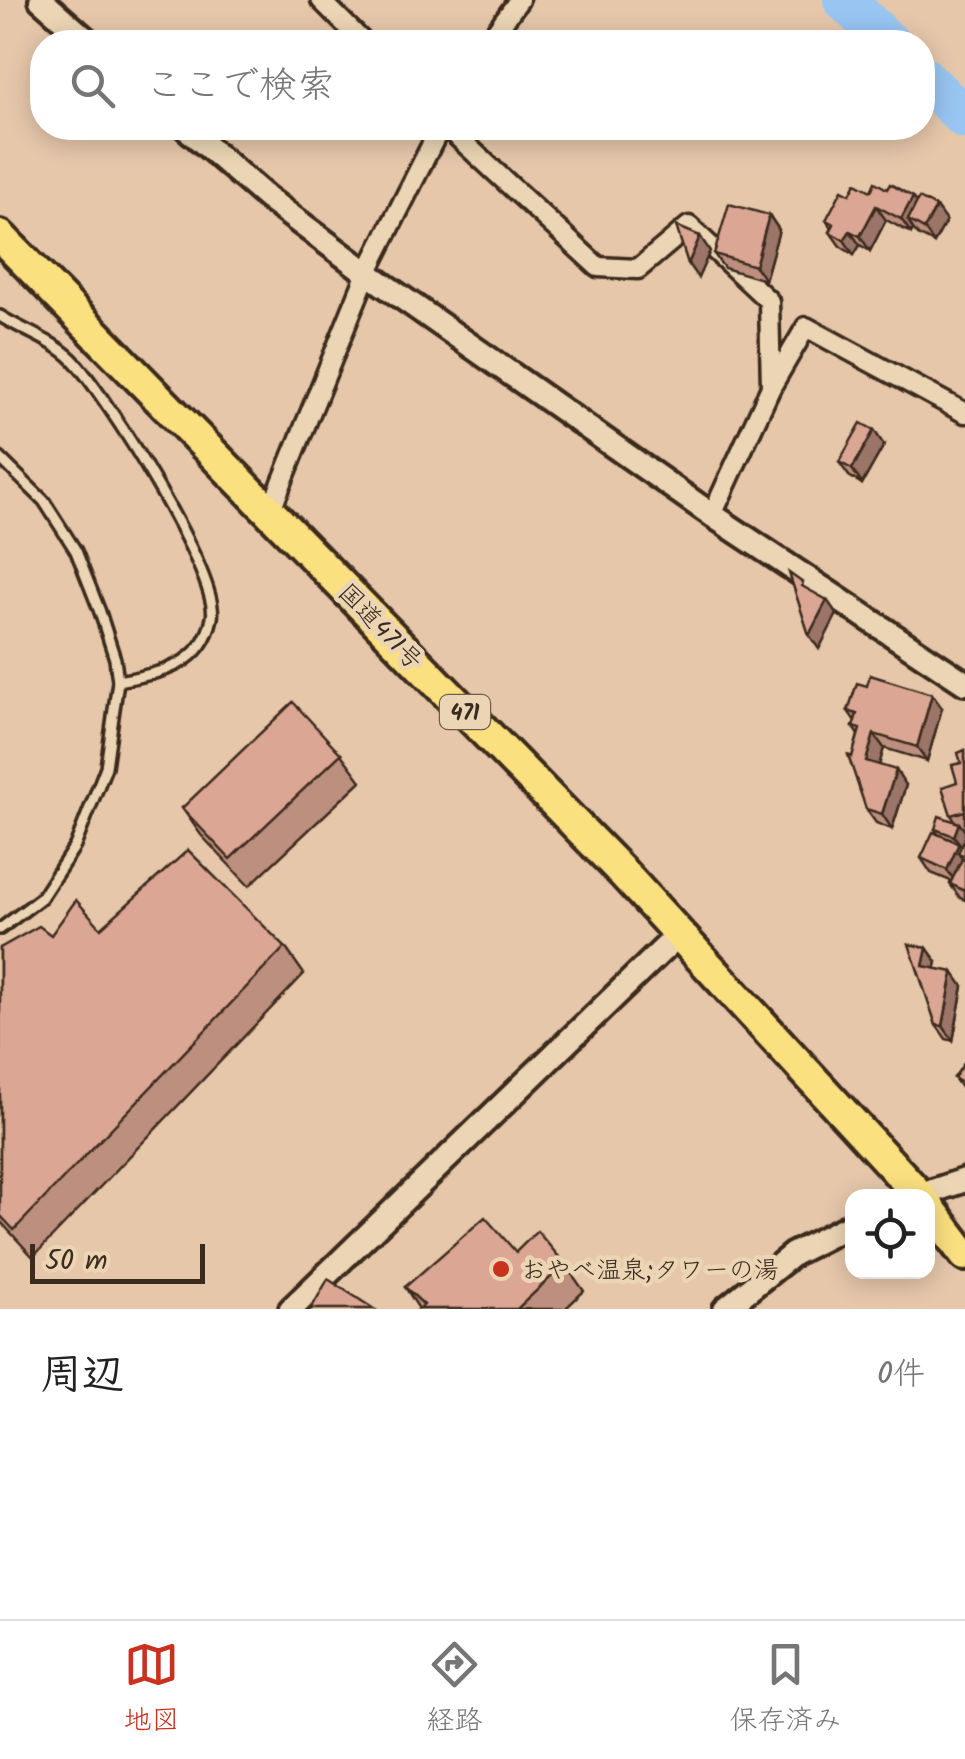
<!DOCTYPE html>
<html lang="ja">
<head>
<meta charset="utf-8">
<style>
	body { margin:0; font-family:Kalam,"Klee One",sans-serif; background:#f2f2f2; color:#222 }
	.controls { position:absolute; right:30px; bottom:30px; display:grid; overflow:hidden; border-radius:20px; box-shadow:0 5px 25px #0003 }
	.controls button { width:90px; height:90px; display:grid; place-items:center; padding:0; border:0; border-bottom:2px solid #e0e0e0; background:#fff; color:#222; font:50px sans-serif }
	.scale { position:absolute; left:30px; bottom:25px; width:175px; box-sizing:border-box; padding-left:10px; border:5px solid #3b2a1e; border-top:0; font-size:28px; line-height:35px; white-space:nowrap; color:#3b2a1e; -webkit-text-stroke:8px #ebd5b4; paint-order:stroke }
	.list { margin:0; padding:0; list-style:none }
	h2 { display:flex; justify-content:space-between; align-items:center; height:130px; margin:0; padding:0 40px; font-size:42px }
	h2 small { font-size:32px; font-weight:400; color:#767676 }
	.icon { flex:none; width:55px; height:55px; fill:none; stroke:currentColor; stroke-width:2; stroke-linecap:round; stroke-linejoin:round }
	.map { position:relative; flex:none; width:965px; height:1309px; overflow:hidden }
	.search { position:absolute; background:#fff; box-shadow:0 5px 25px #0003; left:30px; right:30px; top:30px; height:110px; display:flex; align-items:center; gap:25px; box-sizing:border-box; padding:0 35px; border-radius:40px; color:#767676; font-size:38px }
	.sheet { height:310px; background:#fff }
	nav { display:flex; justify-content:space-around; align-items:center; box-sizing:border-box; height:140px; border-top:2px solid #e0e0e0; background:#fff; font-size:28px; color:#767676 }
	nav a { display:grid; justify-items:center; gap:5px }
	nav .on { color:#c8321e }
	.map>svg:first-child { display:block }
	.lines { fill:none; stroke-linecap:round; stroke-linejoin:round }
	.river { stroke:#98c5f2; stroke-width:42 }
	.service-casing { stroke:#3b2a1e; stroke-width:16 }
	.minor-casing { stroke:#3b2a1e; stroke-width:25 }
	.tertiary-casing { stroke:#3b2a1e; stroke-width:30 }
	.trunk-casing { stroke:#3b2a1e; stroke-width:38 }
	.service { stroke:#ebd5b4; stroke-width:9 }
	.minor { stroke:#ebd5b4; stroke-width:18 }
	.tertiary { stroke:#ebd5b4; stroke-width:22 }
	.trunk { stroke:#fbe080; stroke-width:30 }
	.wall { fill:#bd8f7f; stroke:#3b2a1e; stroke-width:2.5 }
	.shaded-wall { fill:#9a7468; stroke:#3b2a1e; stroke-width:2.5 }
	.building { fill:#dca694; stroke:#3b2a1e; stroke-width:2.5 }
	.poi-dot { fill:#c8321e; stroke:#ebd5b4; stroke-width:4 }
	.labels { text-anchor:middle; stroke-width:9; stroke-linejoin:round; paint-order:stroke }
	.shield { fill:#ebd5b4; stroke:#705d4b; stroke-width:2.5 }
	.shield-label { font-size:22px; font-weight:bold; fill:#3b2a1e }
	.street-label { font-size:25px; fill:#3b2a1e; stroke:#ebd5b4 }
	.poi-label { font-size:25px; fill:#3b2a1e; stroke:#ebd5b4; text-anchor:start }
</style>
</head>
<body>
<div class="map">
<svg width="965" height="1309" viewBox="0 0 965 1309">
	<rect width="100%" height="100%" fill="#e6c7aa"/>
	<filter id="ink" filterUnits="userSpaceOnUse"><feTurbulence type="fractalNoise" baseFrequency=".01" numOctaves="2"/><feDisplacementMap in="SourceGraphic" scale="20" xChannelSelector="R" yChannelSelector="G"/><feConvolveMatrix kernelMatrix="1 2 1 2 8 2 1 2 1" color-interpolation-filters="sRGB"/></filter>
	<g filter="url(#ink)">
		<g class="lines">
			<g class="river">
				<path d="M844,0L888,42"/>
				<path d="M922,76L965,118"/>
			</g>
			<defs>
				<g id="service">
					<path d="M0,316C22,330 54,341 72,359C104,392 221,577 212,618C202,667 159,673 118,681"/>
					<path d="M0,458L44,501L76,551L100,612L115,659L118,681L106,767L75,846L41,898L0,929"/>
				</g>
				<g id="minor">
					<path d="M321,0L363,42"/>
					<path d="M488,42L519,0"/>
					<path d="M448,128L598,267L638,269L689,226L769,301L771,387"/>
					<path d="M270,512L367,273L440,128"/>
					<path d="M712,515L771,387L806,327L965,413"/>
				</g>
				<g id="tertiary">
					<path d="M41,0L89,42"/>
					<path d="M186,128L267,198L367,273L712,515L965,683"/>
					<path d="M918,1196L965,1180"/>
					<path d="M291,1309L679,934"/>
					<path d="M725,1309L793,1254L852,1224"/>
				</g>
				<g id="trunk">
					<path d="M0,236L623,873L920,1196"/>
					<path d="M928,1206L965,1255"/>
				</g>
			</defs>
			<use href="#service" class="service-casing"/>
			<use href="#minor" class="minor-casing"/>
			<use href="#tertiary" class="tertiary-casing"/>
			<use href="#trunk" class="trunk-casing"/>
			<use href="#service" class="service"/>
			<use href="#minor" class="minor"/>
			<use href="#tertiary" class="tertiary"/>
			<use href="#trunk" class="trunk"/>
		</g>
		<g class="wall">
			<path d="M871,191L917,202L946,221L934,243L918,235L913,229L911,233L886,220L870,251L860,245L854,255L840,246L830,232L832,228L826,220L850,194Z"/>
			<path d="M769,215L779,230L765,280L724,268L714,254Z"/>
			<path d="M884,445L862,484L849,476L839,462Z"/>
			<path d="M942,708L927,761L884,748L879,765L906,785L892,829L876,823L866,809L852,757L858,735L853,727L855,721L848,711Z"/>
			<path d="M965,750V828L963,829L965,831V900L960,898L950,884L951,881L931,873L921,858L938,834L935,829L955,821L951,815Z"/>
			<path d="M341,754L361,781L249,886L201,835L182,808Z"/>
			<path d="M101,928L285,947L304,974L33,1257L0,1221V948L51,935Z"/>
			<path d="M927,948L937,962L935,968L963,986L953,1041L946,1039L936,1025Z"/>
			<path d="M965,1062V1093L954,1078Z"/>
			<path d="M516,1252L565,1264L584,1291L565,1309H419L405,1287Z"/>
		</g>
		<g class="shaded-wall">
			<path d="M913,197L923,211L908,220L913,229L911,233L901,219Z"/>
			<path d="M876,206L886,220L870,251L860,236Z"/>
			<path d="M936,207L946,221L934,243L924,229Z"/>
			<path d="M769,215L779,230L765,280L755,266Z"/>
			<path d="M850,231L860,245L854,255L844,240Z"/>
			<path d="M700,236L710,251L698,278L688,264Z"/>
			<path d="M874,430L884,445L862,484L852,469Z"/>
			<path d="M827,600L837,614L819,649L809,635Z"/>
			<path d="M932,694L942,708L927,761L917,747Z"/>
			<path d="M874,734L884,748L876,776L866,761Z"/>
			<path d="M896,770L906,785L892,829L882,814Z"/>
			<path d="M959,823L965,831V851L954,836Z"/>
			<path d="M959,843L965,852L958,853L965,863L957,884L947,870Z"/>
			<path d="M927,948L937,962L933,980L923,966Z"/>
			<path d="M953,972L963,986L953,1041L943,1026Z"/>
		</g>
		<g class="building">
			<path d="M875,182L887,189L890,184L913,197L901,219L876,206L860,236L850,231L844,240L830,232L834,224L826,220L842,190L850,194L856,183L871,191Z"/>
			<path d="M919,198L936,207L924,229L908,220Z"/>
			<path d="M729,204L769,215L755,266L714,254Z"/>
			<path d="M676,226L700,236L688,264Z"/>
			<path d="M861,423L874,430L852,469L839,462Z"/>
			<path d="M789,573L803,583L802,586L827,600L809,635Z"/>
			<path d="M870,675L932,694L917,747L874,734L866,761L896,770L882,814L866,809L848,755L852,757L860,729L853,727L857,714L848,711L857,683L867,686Z"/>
			<path d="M293,702L341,754L230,859L182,808Z"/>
			<path d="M965,750V811L951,815L942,787L957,782L952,765L961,763L958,753Z"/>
			<path d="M939,816L959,823L954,836L935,829Z"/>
			<path d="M933,832L959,843L947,870L921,858Z"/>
			<path d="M965,838V856L958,853Z"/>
			<path d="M188,850L285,947L14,1230L0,1215V948L39,926L51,935L76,900L101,928Z"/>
			<path d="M962,859L965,860V891L950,884Z"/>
			<path d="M909,944L927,948L923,966L953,972L943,1026L936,1025Z"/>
			<path d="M965,1062V1085L954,1078Z"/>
			<path d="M485,1217L516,1252L537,1231L565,1264L517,1309H419L424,1305L405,1287Z"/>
			<path d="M328,1279L374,1309H311Z"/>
		</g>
	</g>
	<circle class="poi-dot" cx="501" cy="1269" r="10"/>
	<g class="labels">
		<rect class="shield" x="440" y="695" width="50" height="34" rx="8"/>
		<g class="shield-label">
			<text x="465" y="720">471</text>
		</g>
		<g class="street-label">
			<text transform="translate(381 626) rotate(46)" y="9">国道471号</text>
		</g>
		<g class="poi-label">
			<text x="521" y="1278">おやべ温泉;タワーの湯</text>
		</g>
	</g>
</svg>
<div class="controls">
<button><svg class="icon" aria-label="locate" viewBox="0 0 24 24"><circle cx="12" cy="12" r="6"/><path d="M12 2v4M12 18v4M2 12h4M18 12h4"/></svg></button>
</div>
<div class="scale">50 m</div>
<div class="search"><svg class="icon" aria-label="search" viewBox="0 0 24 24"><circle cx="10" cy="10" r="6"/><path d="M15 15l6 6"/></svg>ここで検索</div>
</div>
<section class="sheet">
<h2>周辺<small>0件</small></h2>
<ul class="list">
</ul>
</section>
<nav>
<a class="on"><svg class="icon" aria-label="map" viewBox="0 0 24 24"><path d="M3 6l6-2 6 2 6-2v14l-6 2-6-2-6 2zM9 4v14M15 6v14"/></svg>地図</a>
<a><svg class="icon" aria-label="directions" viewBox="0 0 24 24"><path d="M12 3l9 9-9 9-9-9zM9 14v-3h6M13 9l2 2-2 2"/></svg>経路</a>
<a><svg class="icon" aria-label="saved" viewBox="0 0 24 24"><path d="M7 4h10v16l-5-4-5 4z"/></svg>保存済み</a>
</nav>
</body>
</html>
